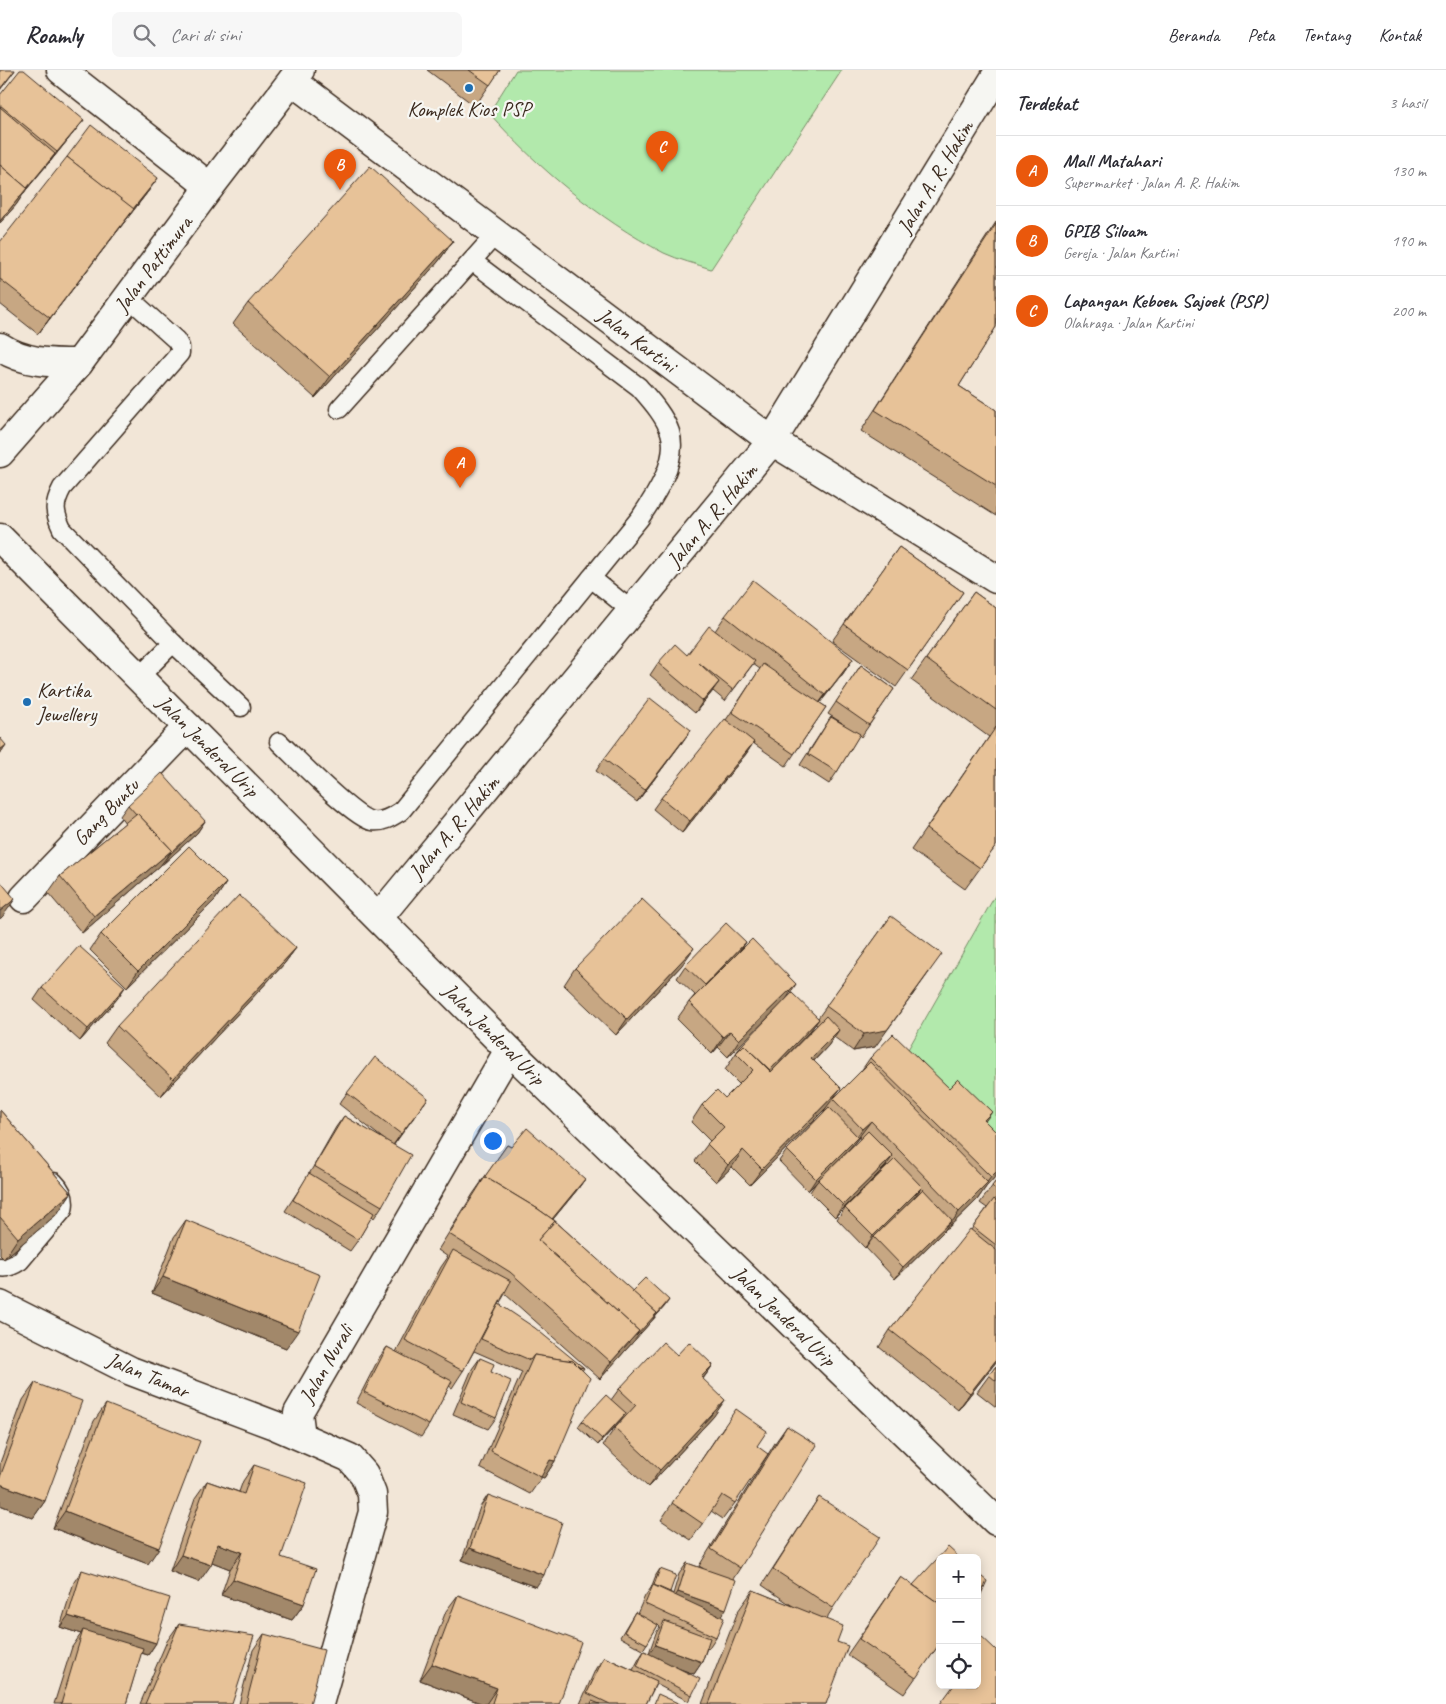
<!DOCTYPE html>
<html lang="id">
<head>
<meta charset="utf-8">
<style>
	body { margin:0; font-family:Caveat,sans-serif; background:#f7f7f7; color:#2b2b33 }
	.controls { position:absolute; right:15px; bottom:15px; display:grid; overflow:hidden; border-radius:8px; box-shadow:0 2px 12px #0003 }
	.controls button { width:45px; height:45px; display:grid; place-items:center; padding:0; border:0; border-bottom:1px solid #e1e1e2; background:#fff; color:#2b2b33; font:25px sans-serif }
	.you { position:absolute; left:492px; top:1070px; width:18px; height:18px; margin:-12px; border:4px solid #fff; border-radius:50%; background:#1a73e8; box-shadow:0 0 0 8px #1a73e833 }
	.badge { display:grid; place-items:center; width:32px; height:32px; border-radius:50%; background:#ea580c; color:#fff; font-size:16px; font-weight:700 }
	.pin { position:absolute; translate:-50% -41px; filter:drop-shadow(0 1px 2px #0008) }
	.pin::after { content:''; position:absolute; top:26px; width:18px; height:15px; background:inherit; clip-path:polygon(0 0,100% 0,50% 100%) }
	.list { margin:0; padding:0; list-style:none }
	h2 { display:flex; justify-content:space-between; align-items:center; height:65px; margin:0; padding:0 20px; font-size:21px }
	h2 small { font-size:16px; font-weight:400; color:#7c7c81 }
	.list li { display:grid; grid-template-columns:32px 1fr auto; gap:15px; align-items:center; box-sizing:border-box; height:70px; padding:0 20px; border-top:1px solid #e1e1e2 }
	.list b { display:block; font-size:19px; white-space:nowrap }
	.list p { margin:0; font-size:16px; white-space:nowrap; color:#7c7c81 }
	.list em { font-size:16px; font-style:normal; color:#7c7c81 }
	.icon { flex:none; width:28px; height:28px; fill:none; stroke:currentColor; stroke-width:2; stroke-linecap:round; stroke-linejoin:round }
	.map { position:relative; flex:none; width:996px; height:1634px; overflow:hidden }
	header { display:flex; align-items:center; gap:30px; box-sizing:border-box; height:70px; padding:0 25px; background:#fff; border-bottom:1px solid #e1e1e2 }
	header strong { font-size:24px }
	nav { display:flex; gap:28px; margin-inline-start:auto; font-size:18px }
	.search { width:350px; height:45px; background:#f7f7f7; display:flex; align-items:center; gap:12px; box-sizing:border-box; padding:0 18px; border-radius:8px; color:#7c7c81; font-size:19px }
	main { display:flex }
	aside { flex:1; background:#fff }
	.map>svg:first-child { display:block }
	.green { fill:#b2e9ac; stroke:#768a65 }
	.lines { fill:none; stroke-linecap:round; stroke-linejoin:round }
	.service-casing { stroke:#3b2a1e; stroke-width:21 }
	.minor-casing { stroke:#3b2a1e; stroke-width:31 }
	.tertiary-casing { stroke:#3b2a1e; stroke-width:31 }
	.service { stroke:#f6f6f2; stroke-width:18 }
	.minor { stroke:#f6f6f2; stroke-width:28 }
	.tertiary { stroke:#f6f6f2; stroke-width:28 }
	.wall { fill:#c7a783; stroke:#3b2a1e; fill-rule:evenodd }
	.shaded-wall { fill:#a2886a; stroke:#3b2a1e }
	.building { fill:#e7c298; stroke:#3b2a1e }
	.poi-dot { fill:#1f6fb2; stroke:#f6f6f2; stroke-width:2 }
	.labels { text-anchor:middle; stroke-width:4.5; stroke-linejoin:round; paint-order:stroke }
	.poi-label { font-size:21px; fill:#3b2a1e; stroke:#f6f6f2 }
	.street-label { font-size:21px; fill:#3b2a1e; stroke:#f6f6f2 }
</style>
</head>
<body>
<header>
<strong>Roamly</strong>
<div class="search"><svg class="icon" aria-label="search" viewBox="0 0 24 24"><circle cx="10" cy="10" r="6"/><path d="M15 15l6 6"/></svg>Cari di sini</div>
<nav><a>Beranda</a><a>Peta</a><a>Tentang</a><a>Kontak</a></nav>
</header>
<main>
<div class="map">
<svg width="996" height="1634" viewBox="0 0 996 1634">
	<rect width="100%" height="100%" fill="#f2e6d7"/>
	<filter id="ink" filterUnits="userSpaceOnUse"><feTurbulence type="fractalNoise" baseFrequency=".02" numOctaves="2"/><feDisplacementMap in="SourceGraphic" scale="10" xChannelSelector="R" yChannelSelector="G"/><feConvolveMatrix kernelMatrix="1 2 1 2 8 2 1 2 1" color-interpolation-filters="sRGB"/></filter>
	<g filter="url(#ink)">
		<g class="green">
			<path d="M516,0H842L711,199C696,194 679,190 664,183C598,149 539,99 489,43Z"/>
			<path d="M996,824V1069L889,1013Z"/>
		</g>
		<g class="lines">
			<defs>
				<g id="service">
					<path d="M128,227L176,270L180,277V283L62,418C53,435 54,442 62,459L173,573L241,637"/>
					<path d="M339,339L495,165"/>
					<path d="M591,508L632,541"/>
					<path d="M139,607L173,573"/>
					<path d="M279,672C296,688 354,748 372,751C383,753 393,746 401,741L640,448C655,426 679,390 670,362C664,345 651,331 639,317L472,191"/>
					<path d="M0,1197C7,1199 14,1195 20,1191L63,1140C66,1128 62,1120 54,1112"/>
				</g>
				<g id="minor">
					<path d="M61,0L210,117"/>
					<path d="M292,11L772,371L996,509"/>
					<path d="M24,828L188,657"/>
					<path d="M379,847L772,371L996,6"/>
					<path d="M0,1235L131,1301L274,1355L350,1388L364,1404L372,1424L373,1442L319,1634"/>
					<path d="M301,1366L298,1343L509,980"/>
				</g>
				<g id="tertiary">
					<path d="M0,277C24,293 51,293 79,293"/>
					<path d="M0,383L79,293L210,117L300,0"/>
					<path d="M0,468L509,980L996,1451"/>
				</g>
			</defs>
			<use href="#service" class="service-casing"/>
			<use href="#minor" class="minor-casing"/>
			<use href="#tertiary" class="tertiary-casing"/>
			<use href="#service" class="service"/>
			<use href="#minor" class="minor"/>
			<use href="#tertiary" class="tertiary"/>
		</g>
		<g class="wall">
			<path d="M427,0H500L475,36Z"/>
			<path d="M0,25L75,61L49,93H48L26,120L16,135L0,153Z"/>
			<path d="M150,119L38,264L0,234V172Z"/>
			<path d="M996,152V257L959,316L996,340V446L861,361Z"/>
			<path d="M453,171L438,192L315,328L233,254L248,233Z"/>
			<path d="M899,477L963,522L896,617L832,571Z"/>
			<path d="M974,522L996,538V776L965,819L911,780L989,667L911,610Z"/>
			<path d="M725,546L853,589L842,605L820,633L826,637L786,696L753,673L746,684L682,763L653,739L661,728L726,650L760,599L753,594L725,631L713,621L695,643L650,605L658,593L687,585L715,561Z"/>
			<path d="M861,595L894,619L861,667L859,665L837,702L829,714L800,695L831,647L842,653L828,644Z"/>
			<path d="M683,671L637,732L596,701L604,689Z"/>
			<path d="M128,735L205,751L197,763L163,794H162L160,796L82,863L48,823L60,806L125,753L120,746Z"/>
			<path d="M226,813L215,830L127,917L90,880L101,864Z"/>
			<path d="M891,846L875,977L853,981L834,967L828,976L814,991L836,1026L861,1001L870,988L949,1018L985,1051L996,1106L986,1117L977,1130L948,1158H947L944,1161L895,1209L866,1178L870,1172L865,1178L837,1149L845,1138L887,1096L886,1095L835,1147L810,1122L818,1110L860,1069L859,1067L855,1072L850,1078L808,1121L779,1091L787,1080L823,1043L826,1038L750,1115L732,1097L716,1112L695,1091L710,1071L691,1052L702,1035L725,1028L739,1014L725,1000L740,977L818,948ZM815,954L817,955L771,1002L811,960Z"/>
			<path d="M746,872L741,880L796,914L728,987L718,977L712,984L677,949L689,932L695,925L677,908L685,896Z"/>
			<path d="M296,878L284,894L161,1026L105,973L117,956Z"/>
			<path d="M682,895L616,965L564,915L575,898Z"/>
			<path d="M125,917L117,929L80,971L34,930L42,918Z"/>
			<path d="M347,1023L428,1028L393,1075L382,1136L374,1148L372,1146L358,1170L350,1181L285,1141L308,1106L336,1057L344,1046L386,1071L339,1034Z"/>
			<path d="M0,1040L71,1123L57,1144L4,1189L0,1185Z"/>
			<path d="M507,1075L511,1077L585,1109L577,1120L553,1149L632,1221L665,1236L600,1309L505,1224L499,1234L584,1298L582,1301L555,1391L544,1408L542,1407L530,1424L480,1398L522,1302L474,1281L463,1301L452,1318L449,1316L429,1355L421,1367L356,1333L379,1288L387,1277L396,1282L441,1197L448,1187L438,1180L473,1124Z"/>
			<path d="M996,1111V1292L958,1340L879,1277L890,1260L971,1160L987,1138L980,1133Z"/>
			<path d="M186,1150L286,1278L152,1223L174,1167Z"/>
			<path d="M677,1285L713,1295L703,1309L714,1346L648,1417L603,1375L615,1358L623,1350L622,1349L598,1375L578,1357L582,1351L611,1330L619,1319Z"/>
			<path d="M480,1288L491,1302L496,1348L488,1359L453,1344L472,1299Z"/>
			<path d="M996,1296V1337L977,1322Z"/>
			<path d="M35,1313L45,1431L33,1448L0,1435V1393L23,1330Z"/>
			<path d="M106,1334L148,1494L53,1458L94,1351Z"/>
			<path d="M724,1356L757,1376L735,1433L723,1449L711,1441L691,1470L661,1450Z"/>
			<path d="M787,1356L740,1498L733,1509L721,1546L716,1567L708,1579L707,1578L702,1592L694,1604L677,1598L692,1625L688,1631L656,1614L646,1634H580L596,1598L604,1587L633,1600L640,1587L644,1581L649,1583L656,1563L660,1557L658,1555L643,1580L620,1567L635,1542L637,1544L645,1526L651,1518L656,1505L660,1499L670,1522L673,1524L679,1504L687,1493L704,1499L699,1496L775,1373Z"/>
			<path d="M254,1395L281,1487L304,1534L292,1550L221,1525L230,1499L212,1492L199,1512L170,1501L195,1428L207,1411L239,1422L243,1411Z"/>
			<path d="M488,1425L536,1517L462,1490L480,1437Z"/>
			<path d="M819,1427L833,1538L826,1549L837,1572L826,1634H702L738,1541L753,1520L794,1537L762,1515Z"/>
			<path d="M82,1500L156,1573L148,1585L141,1583L126,1634H54L72,1577L81,1564L60,1557L74,1512Z"/>
			<path d="M901,1507L940,1573L904,1624L847,1585Z"/>
			<path d="M458,1525L559,1634H483L420,1610L446,1541Z"/>
			<path d="M179,1554L232,1634H140L167,1571Z"/>
			<path d="M264,1564L310,1634H239L253,1580Z"/>
		</g>
		<g class="shaded-wall">
			<path d="M15,0L10,7L0,20V19Z"/>
			<path d="M84,50L75,61L49,93L57,82Z"/>
			<path d="M55,84L47,95L26,120L16,135L0,153V151Z"/>
			<path d="M158,108L150,119L38,264L50,248L132,141Z"/>
			<path d="M453,171L438,192L315,328L330,307Z"/>
			<path d="M853,589L842,605L813,641L825,625Z"/>
			<path d="M719,612L711,623L695,643L703,631Z"/>
			<path d="M691,660L683,671L637,732L645,720Z"/>
			<path d="M754,672L746,684L682,763L690,751Z"/>
			<path d="M6,675L0,684V680Z"/>
			<path d="M205,751L197,763L163,794L171,783Z"/>
			<path d="M172,780L160,796L82,863L94,846Z"/>
			<path d="M226,813L215,830L127,917L138,901Z"/>
			<path d="M15,829L3,846L0,849V841Z"/>
			<path d="M746,872L738,883L705,915Z"/>
			<path d="M296,878L284,894L161,1026L173,1009Z"/>
			<path d="M694,878L682,895L616,965L627,949Z"/>
			<path d="M930,901L875,977L853,981L864,964Z"/>
			<path d="M796,914L785,931L728,987L739,970Z"/>
			<path d="M125,917L117,929L80,971L88,959Z"/>
			<path d="M819,949L811,960L759,1015L767,1003Z"/>
			<path d="M839,960L828,976L800,1005L811,988Z"/>
			<path d="M730,961L718,977L712,984L723,967Z"/>
			<path d="M841,1018L826,1038L750,1115L762,1099Z"/>
			<path d="M428,1028L420,1039L393,1076L401,1064Z"/>
			<path d="M992,1042L980,1058L984,1050Z"/>
			<path d="M871,1051L859,1067L855,1072L850,1078L808,1121L816,1109L853,1072L862,1059Z"/>
			<path d="M743,1080L732,1097L716,1112L728,1095Z"/>
			<path d="M893,1086L885,1097L835,1147L843,1135Z"/>
			<path d="M996,1102V1106L986,1117L977,1130L948,1158L959,1142L983,1118L991,1107Z"/>
			<path d="M585,1109L577,1120L540,1165L548,1153Z"/>
			<path d="M922,1117L914,1128L874,1167L865,1178L873,1166Z"/>
			<path d="M71,1123L57,1144L4,1189L18,1168Z"/>
			<path d="M952,1150L944,1161L895,1209L903,1197Z"/>
			<path d="M163,1207L298,1261L286,1278L152,1223Z"/>
			<path d="M669,1230L665,1236L600,1309L611,1292L639,1261Z"/>
			<path d="M996,1290V1292L958,1340L970,1323Z"/>
			<path d="M713,1295L701,1311V1307Z"/>
			<path d="M725,1330L714,1346L648,1417L660,1400Z"/>
			<path d="M626,1343L622,1349L598,1375L602,1369Z"/>
			<path d="M550,1390L555,1391L544,1408L538,1406Z"/>
			<path d="M0,1414L45,1431L33,1448L0,1435Z"/>
			<path d="M65,1441L159,1478L148,1494L53,1458Z"/>
			<path d="M218,1474L242,1482L230,1499L207,1490Z"/>
			<path d="M470,1478L544,1505L536,1517L462,1490Z"/>
			<path d="M181,1485L211,1495L199,1512L170,1501Z"/>
			<path d="M233,1509L304,1534L292,1550L221,1525Z"/>
			<path d="M678,1522L726,1539L718,1551L670,1534Z"/>
			<path d="M68,1546L156,1573L148,1585L82,1564L83,1560L81,1564L60,1557Z"/>
			<path d="M655,1575L702,1592L694,1604L647,1587Z"/>
			<path d="M432,1594L497,1618L486,1634H483L420,1610Z"/>
		</g>
		<g class="building">
			<path d="M0,0H15L0,19Z"/>
			<path d="M20,0H24L84,50L57,82L0,35V25Z"/>
			<path d="M469,0H500L490,15Z"/>
			<path d="M0,37L55,84L27,118L0,95Z"/>
			<path d="M91,55L158,108L133,139L67,87Z"/>
			<path d="M67,87L134,139L50,248L0,209V172Z"/>
			<path d="M0,95L27,118L0,151Z"/>
			<path d="M370,96L453,171L330,307L248,233Z"/>
			<path d="M996,154V257L959,316L996,340V416L875,340Z"/>
			<path d="M899,477L963,522L908,600L844,554Z"/>
			<path d="M753,510L853,589L825,625L725,546Z"/>
			<path d="M974,522L996,538V640L926,589Z"/>
			<path d="M709,556L755,591L733,620L699,593L719,612L703,631L658,593L675,574L687,585Z"/>
			<path d="M763,594L826,637L794,684L732,642Z"/>
			<path d="M861,595L894,619L869,655L836,632Z"/>
			<path d="M650,628L691,660L645,720L604,689Z"/>
			<path d="M831,647L860,664L837,702L808,684Z"/>
			<path d="M725,649L754,672L690,751L661,728Z"/>
			<path d="M996,657V776L980,798L926,759Z"/>
			<path d="M0,668L6,675L0,680Z"/>
			<path d="M162,703L205,751L171,783L170,782L172,780L137,743L136,744L128,735Z"/>
			<path d="M137,743L172,780L94,846L60,806Z"/>
			<path d="M189,776L226,813L138,901L101,864Z"/>
			<path d="M0,811L15,829L0,841Z"/>
			<path d="M239,825L296,878L173,1009L117,956Z"/>
			<path d="M642,829L694,878L627,949L575,898Z"/>
			<path d="M891,846L942,884L887,960L864,964L826,936Z"/>
			<path d="M726,853L746,872L705,915L685,896Z"/>
			<path d="M752,869L796,914L739,970L730,961L723,967L689,932Z"/>
			<path d="M79,876L125,917L88,959L42,918Z"/>
			<path d="M792,923L819,949L770,1000L744,975L741,978L740,977Z"/>
			<path d="M826,946L839,960L811,988L841,1018L762,1099L743,1080L728,1095L707,1074L724,1057L702,1035L717,1020L725,1028L753,1000L736,983L744,975L771,1002Z"/>
			<path d="M893,964L949,1018L958,1009L992,1042L984,1050L996,1062V1102L991,1107L870,988Z"/>
			<path d="M375,987L428,1028L401,1064L347,1023Z"/>
			<path d="M870,992L988,1113L959,1142L871,1051L862,1059L833,1029Z"/>
			<path d="M829,1037L858,1067L816,1109L787,1080Z"/>
			<path d="M0,1040L71,1123L18,1168L0,1147Z"/>
			<path d="M344,1046L411,1085L382,1136L314,1096Z"/>
			<path d="M527,1058L585,1109L552,1149L538,1139L485,1107L481,1112L507,1075L511,1077Z"/>
			<path d="M868,1061L893,1086L843,1135L818,1110Z"/>
			<path d="M895,1089L922,1117L873,1166L845,1138Z"/>
			<path d="M309,1103L374,1143L358,1170L293,1130Z"/>
			<path d="M485,1107L538,1139L555,1151L538,1170L639,1261L611,1292L510,1202L449,1164Z"/>
			<path d="M996,1111V1120L992,1116Z"/>
			<path d="M923,1119L952,1150L903,1197L874,1167Z"/>
			<path d="M994,1129L996,1131V1175L973,1157Z"/>
			<path d="M186,1150L320,1205L298,1261L163,1207Z"/>
			<path d="M555,1151L657,1243L636,1266L639,1261L538,1170Z"/>
			<path d="M970,1159L996,1180V1290L970,1323L890,1260Z"/>
			<path d="M453,1180L511,1211L463,1301L405,1270Z"/>
			<path d="M645,1208L669,1230L653,1249L657,1243L632,1221Z"/>
			<path d="M499,1234L535,1258L584,1298L579,1297L573,1291L534,1285L530,1290L481,1269Z"/>
			<path d="M663,1272L677,1285L689,1272L713,1295L701,1307L725,1330L660,1400L615,1358L636,1335L619,1319Z"/>
			<path d="M387,1277L452,1311L429,1355L364,1322Z"/>
			<path d="M534,1285L573,1291L590,1308L555,1391L550,1390L541,1407L491,1381Z"/>
			<path d="M480,1288L494,1294L491,1302L511,1311L496,1348L461,1332Z"/>
			<path d="M996,1296V1311L989,1305Z"/>
			<path d="M35,1313L82,1331L45,1431L0,1414V1407Z"/>
			<path d="M606,1325L626,1343L602,1369L582,1351Z"/>
			<path d="M106,1334L200,1371L159,1478L65,1441Z"/>
			<path d="M736,1339L767,1361L757,1376L768,1384L735,1433L722,1425L703,1454L672,1433Z"/>
			<path d="M787,1356L817,1375L740,1498L711,1479Z"/>
			<path d="M254,1395L307,1413L281,1487L316,1499L304,1534L233,1509L242,1482L218,1474L211,1495L181,1485L207,1411L244,1424Z"/>
			<path d="M488,1425L562,1452L544,1505L470,1478Z"/>
			<path d="M819,1427L880,1467L833,1538L773,1499Z"/>
			<path d="M948,1477L960,1488H940V1534L913,1515Z"/>
			<path d="M687,1493L736,1510L726,1539L678,1522Z"/>
			<path d="M660,1499L676,1505L670,1522L654,1515Z"/>
			<path d="M82,1500L170,1528L156,1573L68,1546Z"/>
			<path d="M977,1503L987,1511L977,1533Z"/>
			<path d="M901,1507L940,1534V1573L916,1608L859,1569Z"/>
			<path d="M653,1515L724,1548L716,1567L645,1534Z"/>
			<path d="M753,1520L843,1556L837,1572L848,1576L826,1634H709Z"/>
			<path d="M458,1525L581,1572L559,1634H493L492,1633L497,1618L432,1594Z"/>
			<path d="M635,1542L658,1555L647,1574L624,1562Z"/>
			<path d="M664,1551L710,1568L702,1592L655,1575Z"/>
			<path d="M179,1554L254,1566L232,1634H145Z"/>
			<path d="M83,1560L143,1578L126,1634H61Z"/>
			<path d="M977,1562L996,1580V1634H940L954,1615H977Z"/>
			<path d="M264,1564L324,1580L310,1634H246Z"/>
			<path d="M644,1581L700,1609L692,1625L637,1596Z"/>
			<path d="M604,1587L657,1611L646,1634H610L587,1623Z"/>
			<path d="M658,1624L680,1634H654Z"/>
			<path d="M592,1631L600,1634H591Z"/>
		</g>
	</g>
	<g class="poi-dot">
		<circle cx="469" cy="18" r="5"/>
		<circle cx="27" cy="632" r="5"/>
	</g>
	<g class="labels">
		<g class="poi-label">
			<text x="469" y="46">Komplek Kios PSP</text>
			<text x="37" y="627" text-anchor="start">Kartika<tspan x="37" dy="24">Jewellery</tspan></text>
		</g>
		<g class="street-label">
			<text transform="translate(935 107) rotate(-59)" y="7">Jalan A. R. Hakim</text>
			<text transform="translate(153 194) rotate(-53)" y="7">Jalan Pattimura</text>
			<text transform="translate(637 270) rotate(37)" y="7">Jalan Kartini</text>
			<text transform="translate(712 445) rotate(-50)" y="7">Jalan A. R. Hakim</text>
			<text transform="translate(208 676) rotate(45)" y="7">Jalan Jenderal Urip</text>
			<text transform="translate(106 742) rotate(-46)" y="7">Gang Buntu</text>
			<text transform="translate(454 757) rotate(-50)" y="7">Jalan A. R. Hakim</text>
			<text transform="translate(494 964) rotate(45)" y="7">Jalan Jenderal Urip</text>
			<text transform="translate(784 1246) rotate(44)" y="7">Jalan Jenderal Urip</text>
			<text transform="translate(326 1294) rotate(-60)" y="7">Jalan Nurali</text>
			<text transform="translate(148 1305) rotate(23)" y="7">Jalan Tamar</text>
		</g>
	</g>
</svg>
<div class="controls">
<button>+</button>
<button>−</button>
<button><svg class="icon" aria-label="locate" viewBox="0 0 24 24"><circle cx="12" cy="12" r="6"/><path d="M12 2v4M12 18v4M2 12h4M18 12h4"/></svg></button>
</div>
<div class="you"></div>
<div class="pin badge" style="left:460px;top:418px">A</div>
<div class="pin badge" style="left:340px;top:120px">B</div>
<div class="pin badge" style="left:662px;top:102px">C</div>
</div>
<aside>
<h2>Terdekat<small>3 hasil</small></h2>
<ul class="list">
<li><span class="badge">A</span><div><b>Mall Matahari</b><p>Supermarket · Jalan A. R. Hakim</p></div><em>130 m</em></li>
<li><span class="badge">B</span><div><b>GPIB Siloam</b><p>Gereja · Jalan Kartini</p></div><em>190 m</em></li>
<li><span class="badge">C</span><div><b>Lapangan Keboen Sajoek (PSP)</b><p>Olahraga · Jalan Kartini</p></div><em>200 m</em></li>
</ul>
</aside>
</main>
</body>
</html>
